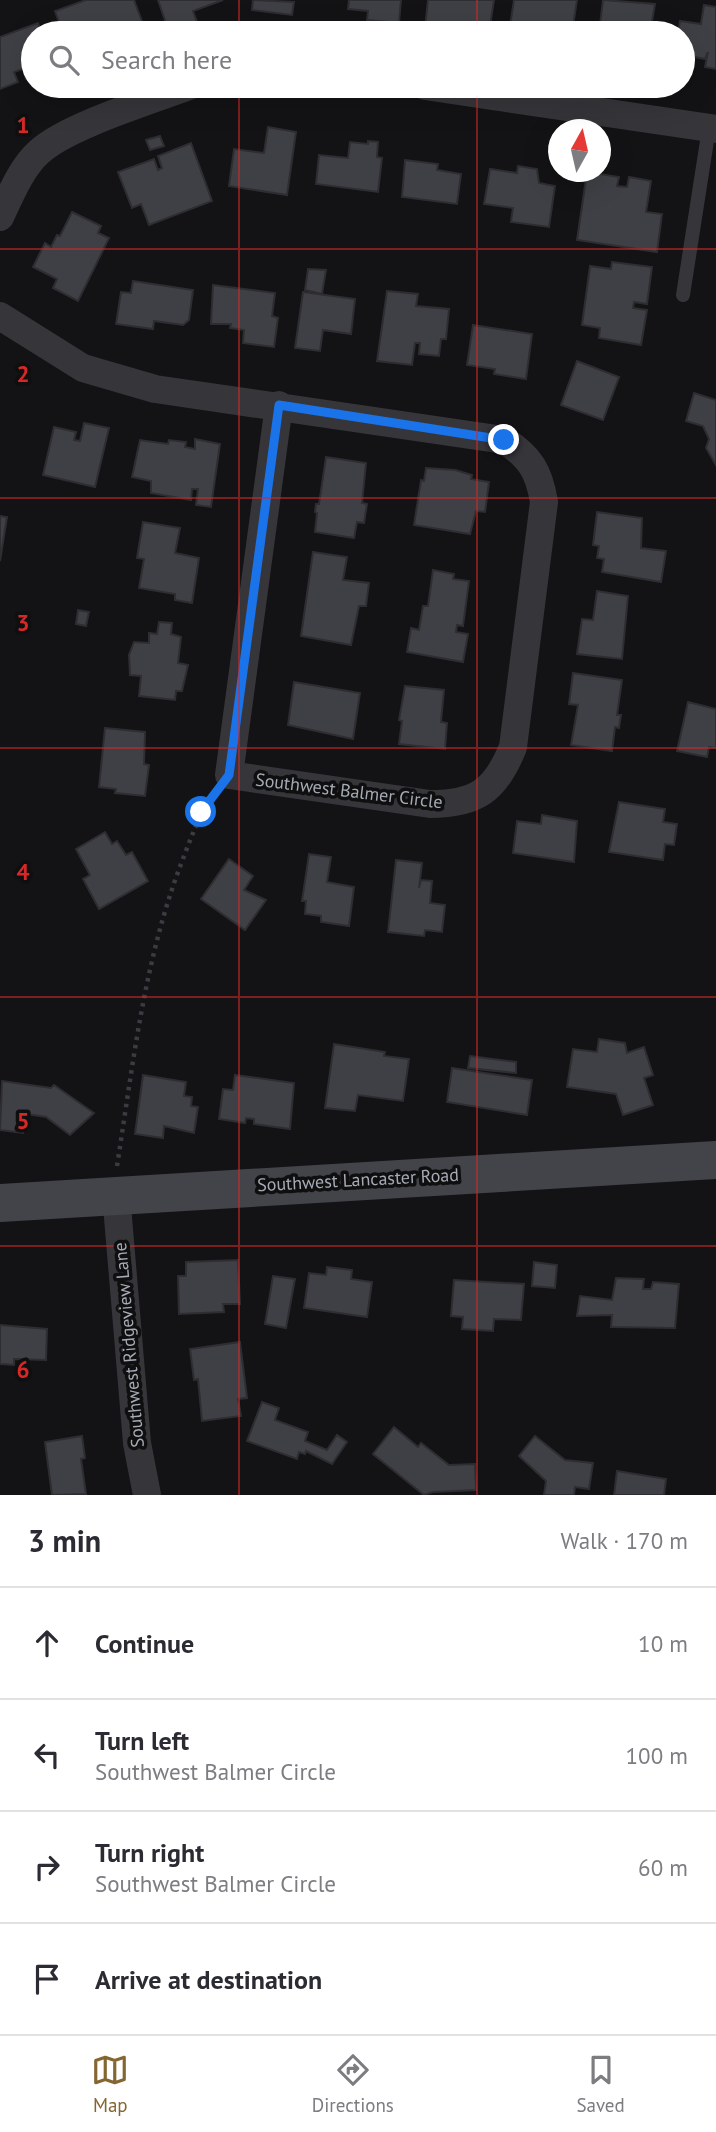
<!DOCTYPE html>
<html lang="en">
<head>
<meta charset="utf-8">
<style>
	body { margin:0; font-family:"PT Sans",sans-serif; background:#f2f2f3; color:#2b2b33 }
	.compass { position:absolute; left:548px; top:119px; width:63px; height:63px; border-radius:50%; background:#fff; box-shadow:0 7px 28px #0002; rotate:8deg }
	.stop { position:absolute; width:21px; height:21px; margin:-16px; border:5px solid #1a73e8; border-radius:50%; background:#fff }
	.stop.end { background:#1a73e8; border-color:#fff; box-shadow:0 2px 7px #0008 }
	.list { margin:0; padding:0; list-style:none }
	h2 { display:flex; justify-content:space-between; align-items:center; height:91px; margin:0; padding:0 28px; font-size:30px }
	h2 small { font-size:23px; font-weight:400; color:#7c7c81 }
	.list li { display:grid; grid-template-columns:46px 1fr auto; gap:21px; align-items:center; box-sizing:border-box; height:112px; padding:0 28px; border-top:2px solid #e1e1e2 }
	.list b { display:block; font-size:26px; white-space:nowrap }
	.list p { margin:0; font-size:23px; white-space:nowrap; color:#7c7c81 }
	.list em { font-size:23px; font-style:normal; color:#7c7c81 }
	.icon { flex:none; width:38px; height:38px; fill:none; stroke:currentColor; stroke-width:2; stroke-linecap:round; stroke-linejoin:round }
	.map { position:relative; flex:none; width:716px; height:1495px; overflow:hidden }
	.search { position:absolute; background:#fff; box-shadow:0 7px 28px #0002; left:21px; right:21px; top:21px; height:77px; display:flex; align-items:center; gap:18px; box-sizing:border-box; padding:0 24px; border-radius:38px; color:#7c7c81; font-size:26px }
	.sheet { height:539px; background:#fff }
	nav { display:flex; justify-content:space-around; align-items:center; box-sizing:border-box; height:98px; border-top:2px solid #e1e1e2; background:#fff; font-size:19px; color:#7c7c81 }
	nav a { display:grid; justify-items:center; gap:4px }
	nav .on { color:#846632 }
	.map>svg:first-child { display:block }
	.building { fill:#3f4045; stroke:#2e2d31; stroke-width:2 }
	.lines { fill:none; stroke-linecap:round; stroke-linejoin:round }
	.path { stroke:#3b3c41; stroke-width:4.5; stroke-dasharray:3.5 5; stroke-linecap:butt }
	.lane { stroke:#35353a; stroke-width:14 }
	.street { stroke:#35353a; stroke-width:28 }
	.secondary { stroke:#43444a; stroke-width:38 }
	.route { stroke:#1a73e8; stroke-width:9 }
	.grid { fill:none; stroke:#d62828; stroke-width:2; stroke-opacity:0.55 }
	.labels { text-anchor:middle; stroke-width:7; stroke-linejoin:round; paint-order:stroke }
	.street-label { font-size:18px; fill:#a5aab5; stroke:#0f0f10 }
	.grid-label { font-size:23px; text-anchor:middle; font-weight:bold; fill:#d62828; stroke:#0f0f10; stroke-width:7; stroke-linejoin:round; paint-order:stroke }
</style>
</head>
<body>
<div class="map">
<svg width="716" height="1495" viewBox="0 0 716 1495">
	<rect width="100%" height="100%" fill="#131315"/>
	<g class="building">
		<path d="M86,0H134L146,32L63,33L55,11Z"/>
		<path d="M158,0H223L193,11L197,22L169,32Z"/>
		<path d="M253,0L294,2L292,15L252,10Z"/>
		<path d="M349,0H401L399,23L367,20L368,11L348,9Z"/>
		<path d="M428,0H494L490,26L467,23L465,33L425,28Z"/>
		<path d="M514,0H577L572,33H537L538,30L510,26Z"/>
		<path d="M603,0L655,4L650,33H599Z"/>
		<path d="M704,5L716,7V69L705,67L708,52L705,59L685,55L683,33H678L680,21L701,24Z"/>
		<path d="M38,23L42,33H33V79H26L23,69L14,72L18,82L0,89V37Z"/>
		<path d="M268,127L296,132L287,195L229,186L234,149L264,153Z"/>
		<path d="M160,136L164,146L150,150L146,140Z"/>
		<path d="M368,141L378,142L377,157L382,158L378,192L316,184L319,155L348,158L350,142L368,144Z"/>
		<path d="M191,143L212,201L149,225L141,204L132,208L118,172L154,159L158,170L162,168L158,156Z"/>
		<path d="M405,160L438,164L437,170L461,174L457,204L402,197Z"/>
		<path d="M518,166L537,169L539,183L555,186L549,227L511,222L513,208L484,204L490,169L517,173Z"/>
		<path d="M587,172L619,177L617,186L627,187L629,177L651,181L646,212L662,214L657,252L577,240Z"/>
		<path d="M72,212L101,226L98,233L109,238L78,301L53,288L57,279L33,267L45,243L51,247L57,235L60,236Z"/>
		<path d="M612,262L652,267L647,304L634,302L633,308L647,310L641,345L599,338L600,328L582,325L590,266L611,269Z"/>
		<path d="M308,269L326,270L322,294L305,290Z"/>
		<path d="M133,281L193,290L189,320L183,325L154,321L153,329L116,324L121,292L131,293Z"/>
		<path d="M213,285L275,293L272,316L278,318L274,347L243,343L244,330L230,328L231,324H211Z"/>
		<path d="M387,291L418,294L416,306L449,309L446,339H441L439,356L419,354L420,343H415L412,365L377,361Z"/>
		<path d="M303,292L355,299L351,334L323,330L320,351L295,348Z"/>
		<path d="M473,325L532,334L526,379L494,374L495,369L467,365Z"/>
		<path d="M577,361L619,377L603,420L561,405Z"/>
		<path d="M694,393L716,400V465L706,448L709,439L703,426L686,421Z"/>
		<path d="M84,423L109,428L95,487L43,475L54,427L76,432L74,440L80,441Z"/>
		<path d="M195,439L220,444L211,507L196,505L198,489H192L191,500L151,493V481L132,477L140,440L168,444L169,440L186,442L185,447L195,449Z"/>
		<path d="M326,457L366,463L362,503L367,504L364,523L357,522L354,538L315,532L317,513L315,512L316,504H319Z"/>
		<path d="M426,468L455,470L472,475L471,479L489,482L485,512L476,511L470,534L414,525L421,480L424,481Z"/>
		<path d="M597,512L642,518L641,548L666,551L661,582L602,572L604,559L597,558L599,546L593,545Z"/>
		<path d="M0,516L7,517L0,561Z"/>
		<path d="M143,522L180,528L175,553L199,558L192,603L175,600V594L139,588L144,559L137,558Z"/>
		<path d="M313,552L347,557L343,580L369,583L366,606H359L351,645L301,636Z"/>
		<path d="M433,570L454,574L453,579L469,581L463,626L457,625L456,632L468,634L463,662L407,652L411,628L419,630L423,606H428Z"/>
		<path d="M597,591L628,596L622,659L577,654L582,619L593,620Z"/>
		<path d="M78,610L89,612L86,626L76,624Z"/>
		<path d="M159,622L172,623L171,634L181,637L178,663L188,665L182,691H176L175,700L139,696L141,676L130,675L129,655L134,642L149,643V633L157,634Z"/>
		<path d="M573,673L622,680L617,715H621L619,728L615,727L612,751L571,745L578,705L569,704Z"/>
		<path d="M294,682L360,693L353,739L288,725Z"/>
		<path d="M405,686L444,690L441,722L447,723L445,749L399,744L402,721L399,720Z"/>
		<path d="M688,702L716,709V748L709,747L707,757L677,751Z"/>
		<path d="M105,728L145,732L144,764L149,765L145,796L115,793L116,789L99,787Z"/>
		<path d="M619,802L665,809L663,822L677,824L674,845L665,844L663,860L609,852Z"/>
		<path d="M542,815L577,821L574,862L513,853L517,821L541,824Z"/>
		<path d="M105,832L112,844L117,841L126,855L132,852L148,881L99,909L83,879L90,875L76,849Z"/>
		<path d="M309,854L331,857L327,882L354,887L349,926L321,922V916L305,914L306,901H302Z"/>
		<path d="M229,859L253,876L244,890L266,900L245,930L201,899Z"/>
		<path d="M396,860L422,863L419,888L421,880L432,881L430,903L445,905L442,932L425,930L424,936L388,932Z"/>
		<path d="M599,1039L625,1043L627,1053L644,1047L653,1075L644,1078L653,1105L623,1115L616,1094L567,1087L573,1049L597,1052Z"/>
		<path d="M334,1044L385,1052L384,1056L409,1059L403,1101L358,1095L355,1111L325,1108Z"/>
		<path d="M470,1056L516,1062V1073L468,1068Z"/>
		<path d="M452,1068L532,1080L527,1115L447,1102Z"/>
		<path d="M143,1075L186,1082L184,1096L192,1097L191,1106L198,1107L194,1133L164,1126L163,1138L135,1134Z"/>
		<path d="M235,1075L294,1083L290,1129L254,1124V1119L246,1118L245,1123L219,1119L223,1089L233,1090Z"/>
		<path d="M2,1081L51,1088L54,1085L94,1113L70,1135L46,1117L26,1114L23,1133L0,1130Z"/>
		<path d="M238,1260L240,1304H223L224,1312L179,1314L178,1276H186V1262Z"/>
		<path d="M534,1262L557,1265L555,1288L532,1286Z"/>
		<path d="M327,1267L352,1270L351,1279L372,1282L367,1317L304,1308L309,1273L326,1275Z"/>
		<path d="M273,1276L295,1279L286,1328L265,1324Z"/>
		<path d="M616,1278L644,1279L643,1289H651L653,1282L679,1284L675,1328L611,1327L612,1315L577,1316L580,1296L612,1300Z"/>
		<path d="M454,1280L524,1284L521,1320L494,1319L493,1331L462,1329L463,1317L451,1316Z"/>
		<path d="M0,1325L47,1329L46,1360L14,1359V1365L0,1364Z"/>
		<path d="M240,1342L247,1398L238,1399L241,1416L202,1421L198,1379L194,1380L190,1349Z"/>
		<path d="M262,1402L279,1408L275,1420L308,1432L305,1441L327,1450L337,1435L347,1442L332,1464L306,1451L305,1454L299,1452L297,1459L247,1441Z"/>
		<path d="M394,1427L418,1447L421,1443L449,1465L475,1464L476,1490L433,1492L424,1495L373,1454Z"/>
		<path d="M82,1436L85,1458L81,1459L86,1494L52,1495L45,1442Z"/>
		<path d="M535,1436L565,1460L593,1463L589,1489L575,1487L574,1495H544L546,1481L519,1456Z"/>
		<path d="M617,1471L666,1479L664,1495H614Z"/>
	</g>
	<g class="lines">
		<path class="path" d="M117,1166C133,1065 144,961 181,864C191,838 199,814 215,792"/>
		<path class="lane" d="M683,295L709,128"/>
		<g class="street">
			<path d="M425,86L716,129"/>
			<path d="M0,217C10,196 21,168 39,152C67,126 150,101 189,86"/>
			<path d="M0,316L83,368L155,389L504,440C530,457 539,471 544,502L513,747C496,790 477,804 430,804L229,775L279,405"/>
			<path d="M116,1194L137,1443L147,1495"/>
		</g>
		<path class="secondary" d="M0,1203L716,1160"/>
	</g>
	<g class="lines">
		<path class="route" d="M201,812L229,775L279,405L504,440"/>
	</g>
	<path class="grid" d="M239,0V33M477,0V33M239,86V1495M477,86V1495M0,249H716M0,498H716M0,748H716M0,997H716M0,1246H716"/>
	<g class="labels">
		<g class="street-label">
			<text transform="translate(349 791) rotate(7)" y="6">Southwest Balmer Circle</text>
			<text transform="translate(358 1180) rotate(-3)" y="6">Southwest Lancaster Road</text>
			<text transform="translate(129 1345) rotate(-95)" y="6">Southwest Ridgeview Lane</text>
		</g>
	</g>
	<g class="grid-label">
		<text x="23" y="133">1</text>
		<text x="23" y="382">2</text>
		<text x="23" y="631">3</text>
		<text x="23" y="880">4</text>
		<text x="23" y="1129">5</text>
		<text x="23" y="1378">6</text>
	</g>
</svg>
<svg class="compass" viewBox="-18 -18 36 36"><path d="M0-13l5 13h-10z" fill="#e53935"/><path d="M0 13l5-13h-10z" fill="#7c7c81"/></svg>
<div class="stop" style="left:201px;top:812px"></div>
<div class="stop end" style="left:504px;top:440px"></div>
<div class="search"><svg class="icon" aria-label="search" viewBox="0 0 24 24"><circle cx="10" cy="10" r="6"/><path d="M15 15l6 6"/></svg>Search here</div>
</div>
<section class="sheet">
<h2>3 min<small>Walk · 170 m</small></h2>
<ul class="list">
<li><svg class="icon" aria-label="ahead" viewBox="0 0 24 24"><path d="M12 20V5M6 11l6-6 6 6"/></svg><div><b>Continue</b></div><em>10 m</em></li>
<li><svg class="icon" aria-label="left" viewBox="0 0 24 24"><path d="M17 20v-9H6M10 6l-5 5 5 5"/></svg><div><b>Turn left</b><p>Southwest Balmer Circle</p></div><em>100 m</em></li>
<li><svg class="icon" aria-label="right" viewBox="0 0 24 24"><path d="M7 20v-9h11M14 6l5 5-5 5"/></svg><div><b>Turn right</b><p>Southwest Balmer Circle</p></div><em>60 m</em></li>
<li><svg class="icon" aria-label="arrive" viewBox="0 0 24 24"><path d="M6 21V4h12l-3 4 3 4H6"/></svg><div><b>Arrive at destination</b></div></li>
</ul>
</section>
<nav>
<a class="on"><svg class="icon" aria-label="map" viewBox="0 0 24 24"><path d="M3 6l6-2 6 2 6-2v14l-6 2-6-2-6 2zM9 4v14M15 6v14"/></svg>Map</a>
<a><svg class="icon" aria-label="directions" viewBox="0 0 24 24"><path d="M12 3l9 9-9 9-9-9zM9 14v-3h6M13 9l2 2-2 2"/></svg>Directions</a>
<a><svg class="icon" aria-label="saved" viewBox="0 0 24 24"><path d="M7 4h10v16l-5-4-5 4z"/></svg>Saved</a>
</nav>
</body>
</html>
